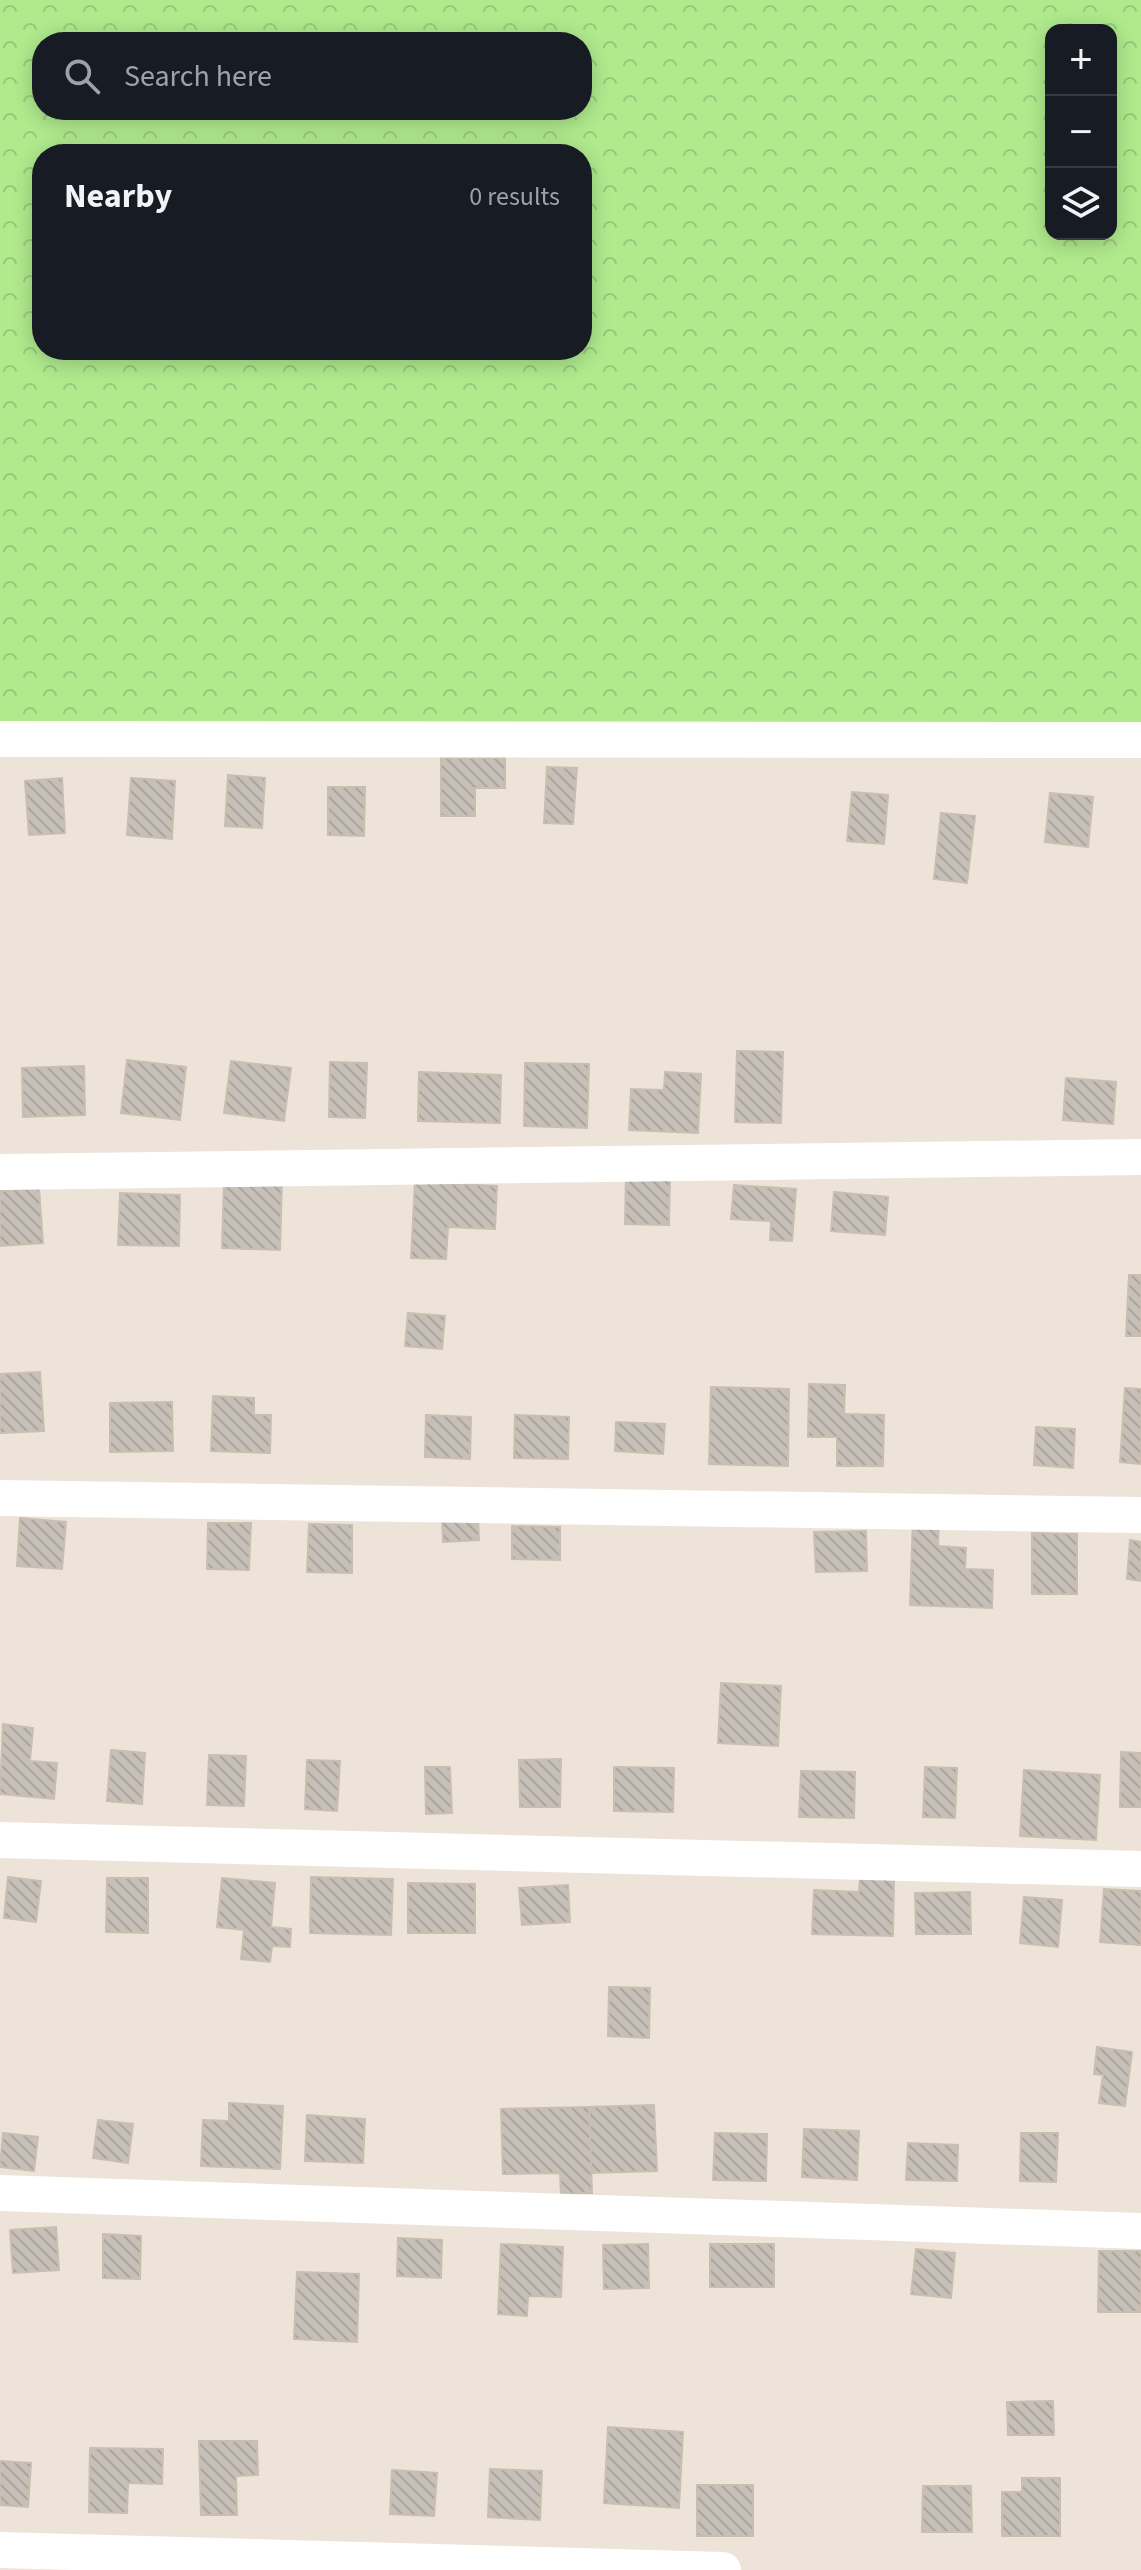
<!DOCTYPE html>
<html lang="en">
<head>
<meta charset="utf-8">
<style>
	body { margin:0; font-family:"Source Sans 3",sans-serif; background:#242831; color:#f1f3f6 }
	.controls { position:absolute; right:24px; top:24px; display:grid; overflow:hidden; border-radius:16px; box-shadow:0 4px 20px #0003 }
	.controls button { width:72px; height:72px; display:grid; place-items:center; padding:0; border:0; border-bottom:2px solid #363941; background:#171b24; color:#f1f3f6; font:40px sans-serif }
	.list { margin:0; padding:0; list-style:none }
	h2 { display:flex; justify-content:space-between; align-items:center; height:104px; margin:0; padding:0 32px; font-size:34px }
	h2 small { font-size:26px; font-weight:400; color:#9ea1a6 }
	.icon { flex:none; width:44px; height:44px; fill:none; stroke:currentColor; stroke-width:2; stroke-linecap:round; stroke-linejoin:round }
	.map { position:relative; flex:none; width:1141px; height:2570px; overflow:hidden }
	.search { position:absolute; background:#171b24; box-shadow:0 4px 20px #0003; left:32px; top:32px; width:560px; height:88px; display:flex; align-items:center; gap:20px; box-sizing:border-box; padding:0 28px; border-radius:32px; color:#9ea1a6; font-size:30px }
	.panel { position:absolute; background:#171b24; box-shadow:0 4px 20px #0003; left:32px; top:144px; width:560px; height:216px; border-radius:32px }
	.map>svg:first-child { display:block }
	.forest { fill:url(#forest-crowns); fill-rule:evenodd }
	.building { fill:url(#building-back-hatch); stroke:#c8bfb1; stroke-width:2 }
	.lines { fill:none; stroke-linecap:round; stroke-linejoin:round }
	.minor { stroke:#fff; stroke-width:36 }
</style>
</head>
<body>
<div class="map">
<svg width="1141" height="2570" viewBox="0 0 1141 2570">
	<defs>
		<pattern id="forest-crowns" width="20" height="18" patternUnits="userSpaceOnUse" patternTransform="scale(2)"><rect width="20" height="18" fill="#b0ea8d"/><path d="M2 6a3 3 0 1 1 6 0M12 15a3 3 0 1 1 6 0" fill="none" stroke="#97c97a"/></pattern>
		<pattern id="building-back-hatch" width="6" height="6" patternUnits="userSpaceOnUse" patternTransform="scale(2)"><rect width="6" height="6" fill="#c7c0b8"/><path d="M-1 5l2 2M0 0l6 6M5-1l2 2" fill="none" stroke="#aba59e"/></pattern>
	</defs>
	<rect width="100%" height="100%" fill="#ede3d8"/>
	<path class="forest" d="M0,0H1141V740L0,739ZM1051,30H1111V234H1051ZM42,42H582V110H42ZM42,154H582V350H42Z"/>
	<g class="building">
		<path d="M441,758H505V788H475V816H441Z"/>
		<path d="M547,767L577,768L573,824L544,823Z"/>
		<path d="M228,775L265,778L262,828L225,826Z"/>
		<path d="M62,778L65,833L29,835L25,781Z"/>
		<path d="M131,778L175,781L172,839L127,835Z"/>
		<path d="M328,787H365L364,836L328,835Z"/>
		<path d="M852,792L888,795L884,844L847,841Z"/>
		<path d="M1050,793L1093,797L1088,847L1045,842Z"/>
		<path d="M941,813L975,816L967,883L934,879Z"/>
		<path d="M737,1051L783,1052L781,1123L735,1122Z"/>
		<path d="M127,1060L186,1067L180,1120L121,1113Z"/>
		<path d="M231,1061L291,1068L284,1121L224,1113Z"/>
		<path d="M330,1062L367,1063L365,1118L329,1117Z"/>
		<path d="M525,1063L589,1064L587,1128L524,1126Z"/>
		<path d="M84,1066L85,1115L23,1117L22,1068Z"/>
		<path d="M419,1072L501,1075L500,1123L418,1121Z"/>
		<path d="M665,1072L701,1074L698,1133L629,1130L631,1089L664,1090Z"/>
		<path d="M1066,1078L1116,1082L1113,1124L1063,1120Z"/>
		<path d="M626,1174L670,1175L669,1225L625,1224Z"/>
		<path d="M224,1179L282,1181L280,1250L222,1248Z"/>
		<path d="M415,1182L497,1186L495,1229L448,1227L446,1259L411,1258Z"/>
		<path d="M734,1185L796,1189L792,1241L770,1240L771,1221L731,1219Z"/>
		<path d="M39,1188L43,1243L0,1246V1191Z"/>
		<path d="M834,1192L888,1197L885,1235L831,1231Z"/>
		<path d="M120,1193L180,1195L179,1246L118,1245Z"/>
		<path d="M1129,1275H1141V1336H1126Z"/>
		<path d="M408,1313L445,1316L442,1349L405,1346Z"/>
		<path d="M40,1372L44,1431L0,1433V1374Z"/>
		<path d="M809,1384L845,1385L844,1414L884,1415L883,1466H837V1437H808Z"/>
		<path d="M711,1387L789,1389L788,1466L709,1464Z"/>
		<path d="M1125,1388L1141,1389V1464L1120,1462Z"/>
		<path d="M213,1396L254,1398V1415H271L270,1453L211,1451Z"/>
		<path d="M172,1402L173,1451L110,1452V1403Z"/>
		<path d="M426,1415L471,1417L470,1459L425,1457Z"/>
		<path d="M515,1415L569,1417L568,1459L514,1458Z"/>
		<path d="M616,1422L665,1424L663,1454L615,1451Z"/>
		<path d="M1036,1427L1075,1429L1073,1468L1034,1465Z"/>
		<path d="M478,1517L479,1540L443,1542L442,1519Z"/>
		<path d="M913,1517L939,1518L938,1546L966,1548L965,1569L993,1570L992,1608L910,1605Z"/>
		<path d="M20,1518L66,1522L62,1569L17,1566Z"/>
		<path d="M208,1523H251L249,1570L207,1569Z"/>
		<path d="M309,1524L352,1525V1573L307,1572Z"/>
		<path d="M512,1526L560,1527V1560L512,1559Z"/>
		<path d="M866,1531L867,1571L816,1572L814,1532Z"/>
		<path d="M1032,1533L1077,1534V1594H1032Z"/>
		<path d="M1130,1540L1141,1542V1581L1127,1579Z"/>
		<path d="M721,1683L781,1686L778,1746L718,1743Z"/>
		<path d="M3,1724L33,1728L30,1761L57,1763L54,1799L0,1794Z"/>
		<path d="M111,1750L145,1753L142,1804L107,1801Z"/>
		<path d="M1121,1752L1141,1753V1807H1120Z"/>
		<path d="M209,1755L246,1756L244,1806L207,1805Z"/>
		<path d="M561,1759L560,1807H520L519,1760Z"/>
		<path d="M307,1760L340,1761L337,1811L305,1809Z"/>
		<path d="M425,1767H450L452,1813L426,1814Z"/>
		<path d="M614,1767L674,1768L673,1812L614,1811Z"/>
		<path d="M925,1767L957,1768L955,1818L923,1817Z"/>
		<path d="M1024,1770L1100,1775L1096,1840L1020,1836Z"/>
		<path d="M801,1771L855,1772L854,1818L799,1817Z"/>
		<path d="M8,1877L41,1881L36,1922L4,1918Z"/>
		<path d="M311,1877L393,1879L391,1935L310,1933Z"/>
		<path d="M860,1877L894,1878L893,1936L812,1934L814,1890L859,1892Z"/>
		<path d="M107,1878H148V1933L106,1932Z"/>
		<path d="M222,1878L275,1883L271,1927L291,1929L290,1947L272,1946L270,1962L241,1959L244,1930L217,1927Z"/>
		<path d="M408,1883L475,1884V1933H408Z"/>
		<path d="M568,1885L570,1922L522,1925L519,1888Z"/>
		<path d="M1104,1889L1141,1891V1945L1100,1942Z"/>
		<path d="M970,1892L971,1934H916L915,1893Z"/>
		<path d="M1024,1897L1062,1900L1058,1947L1020,1943Z"/>
		<path d="M609,1987L650,1988L649,2038L608,2036Z"/>
		<path d="M1097,2047L1132,2052L1125,2106L1099,2103L1103,2075L1094,2074Z"/>
		<path d="M229,2103L283,2106L280,2169L201,2166L203,2120L229,2121Z"/>
		<path d="M654,2105L657,2171L591,2173L589,2107Z"/>
		<path d="M589,2107L592,2193L561,2194L560,2173L503,2174L501,2109Z"/>
		<path d="M307,2115L365,2119L363,2163L305,2161Z"/>
		<path d="M98,2120L133,2124L128,2163L93,2158Z"/>
		<path d="M804,2129L859,2131L857,2180L802,2177Z"/>
		<path d="M3,2133L38,2137L34,2171L0,2167Z"/>
		<path d="M715,2133L767,2134L766,2181L713,2180Z"/>
		<path d="M1021,2133H1058L1056,2182L1020,2181Z"/>
		<path d="M908,2143L958,2145L957,2181L906,2180Z"/>
		<path d="M56,2227L59,2270L13,2273L10,2230Z"/>
		<path d="M103,2234L141,2236L140,2279L103,2278Z"/>
		<path d="M398,2238L442,2240L441,2278L397,2276Z"/>
		<path d="M501,2244L563,2247L561,2297L528,2296L527,2316L498,2314Z"/>
		<path d="M648,2244L649,2288L604,2289L603,2245Z"/>
		<rect x="710" y="2244" width="64" height="43"/>
		<path d="M916,2249L955,2253L951,2298L911,2294Z"/>
		<path d="M1099,2251H1141V2312H1098Z"/>
		<path d="M297,2272L359,2274L357,2342L294,2339Z"/>
		<path d="M1053,2401L1054,2435H1008L1007,2402Z"/>
		<path d="M608,2427L683,2432L679,2508L604,2503Z"/>
		<path d="M199,2441H257L258,2475L236,2476L237,2515H201Z"/>
		<path d="M90,2448L163,2449L162,2484L128,2483L127,2513L89,2512Z"/>
		<path d="M0,2461L31,2463L28,2507L0,2505Z"/>
		<path d="M490,2469L542,2471L540,2520L488,2517Z"/>
		<path d="M392,2470L437,2473L434,2516L390,2514Z"/>
		<path d="M1022,2478H1060V2536H1002V2492H1022Z"/>
		<rect x="697" y="2485" width="56" height="51"/>
		<path d="M923,2486H971L972,2532H922Z"/>
	</g>
	<g class="lines">
		<g class="minor">
			<path d="M0,739L1141,740"/>
			<path d="M0,1172L1141,1157"/>
			<path d="M0,1498L1141,1515"/>
			<path d="M0,1840L1141,1869"/>
			<path d="M0,2193L1141,2231"/>
			<path d="M0,2550L723,2570"/>
		</g>
	</g>
</svg>
<div class="controls">
<button>+</button>
<button>−</button>
<button><svg class="icon" aria-label="layers" viewBox="0 0 24 24"><path d="M12 4l9 5-9 5-9-5zM3 14l9 5 9-5"/></svg></button>
</div>
<div class="search"><svg class="icon" aria-label="search" viewBox="0 0 24 24"><circle cx="10" cy="10" r="6"/><path d="M15 15l6 6"/></svg>Search here</div>
<section class="panel">
<h2>Nearby<small>0 results</small></h2>
<ul class="list">
</ul>
</section>
</div>
</body>
</html>
